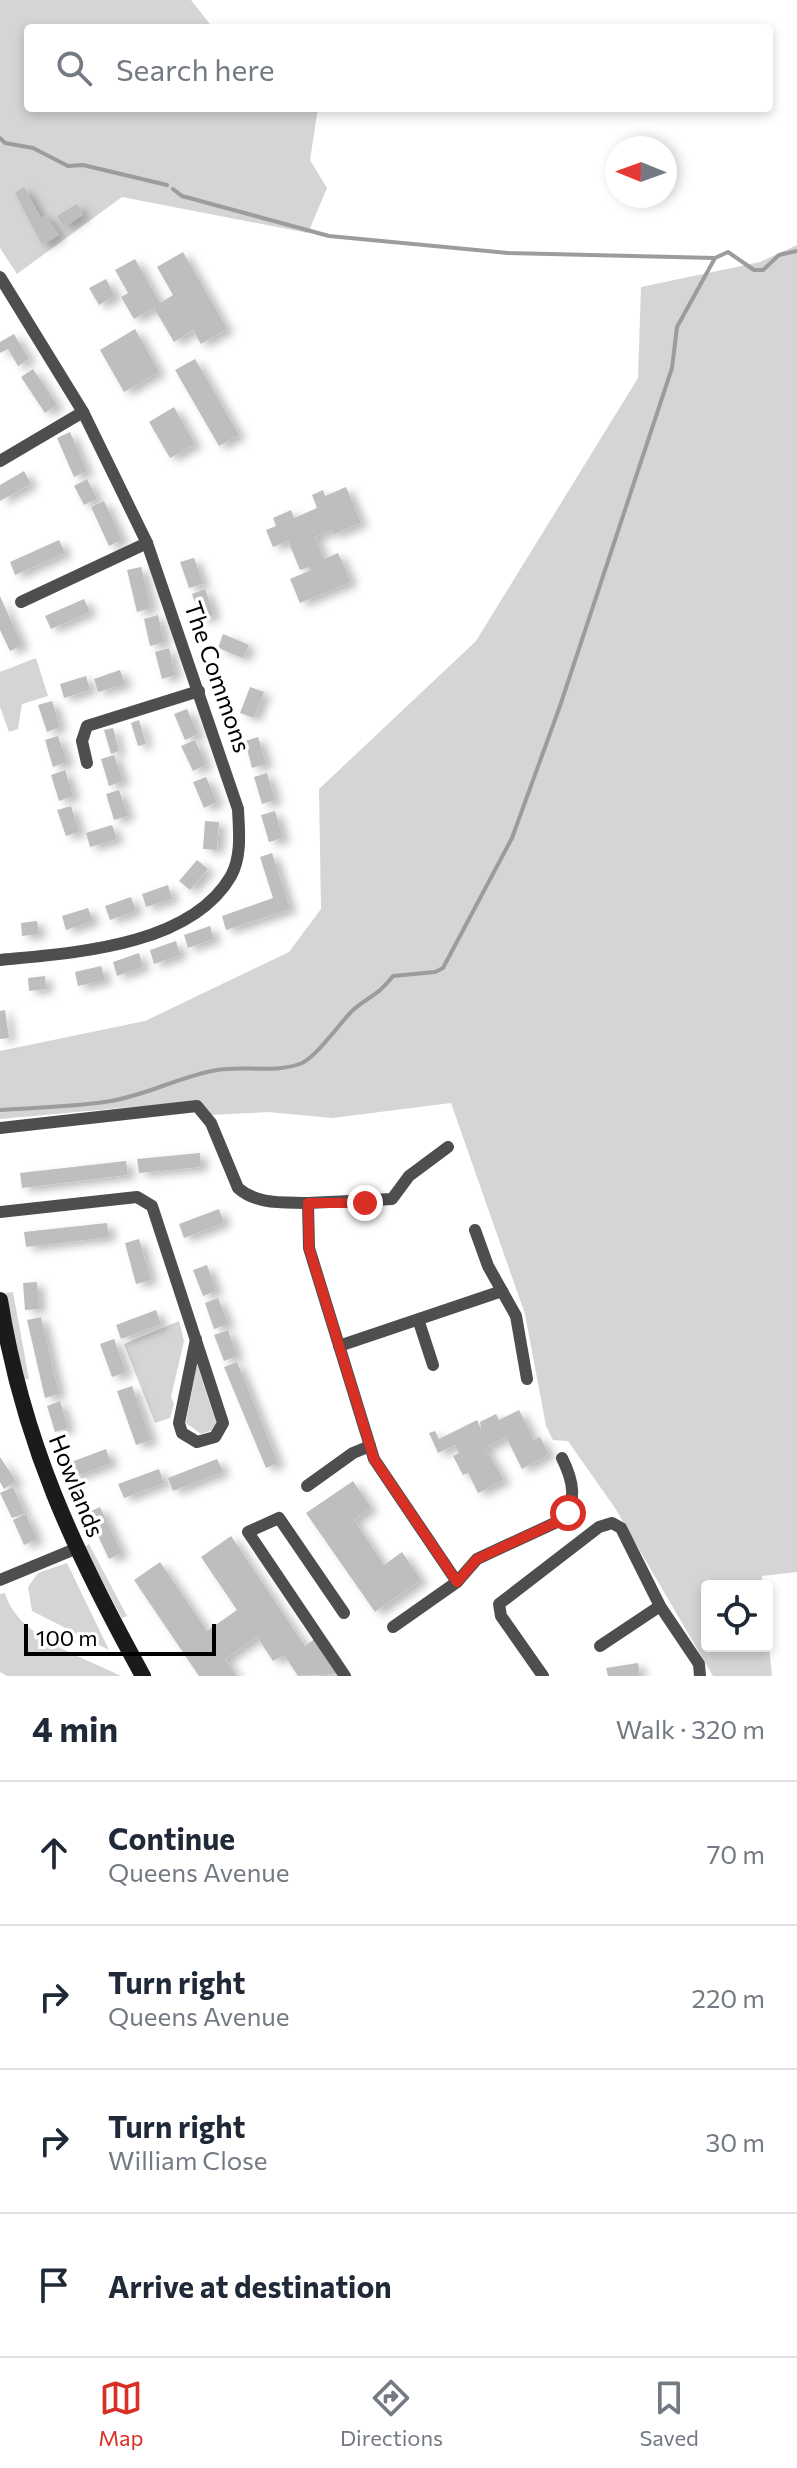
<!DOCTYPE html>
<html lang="en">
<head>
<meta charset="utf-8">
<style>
	body { margin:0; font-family:Commissioner,sans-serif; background:#f6f6f7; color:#1f2937 }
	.controls { position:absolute; right:24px; bottom:24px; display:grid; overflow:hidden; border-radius:8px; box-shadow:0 4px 12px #0003 }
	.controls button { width:72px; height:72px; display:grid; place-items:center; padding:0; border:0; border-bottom:2px solid #e0e1e3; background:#fff; color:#1f2937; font:40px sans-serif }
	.compass { position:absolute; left:605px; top:136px; width:72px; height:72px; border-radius:50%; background:#fff; box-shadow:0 4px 12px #0003; rotate:271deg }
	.scale { position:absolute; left:24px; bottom:20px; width:192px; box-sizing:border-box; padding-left:8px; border:4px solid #000; border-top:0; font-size:22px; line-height:28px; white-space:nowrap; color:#000; -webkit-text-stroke:6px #fff; paint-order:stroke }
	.stop { position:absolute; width:24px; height:24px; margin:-18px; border:6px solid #d93025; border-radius:50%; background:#fff }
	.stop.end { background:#d93025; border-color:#fff; box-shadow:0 2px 8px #0008 }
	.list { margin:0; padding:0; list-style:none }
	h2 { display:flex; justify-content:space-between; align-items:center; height:104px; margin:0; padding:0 32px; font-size:34px }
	h2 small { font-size:26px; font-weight:400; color:#747a83 }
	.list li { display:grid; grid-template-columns:52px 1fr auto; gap:24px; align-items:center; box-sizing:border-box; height:144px; padding:0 32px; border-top:2px solid #e0e1e3 }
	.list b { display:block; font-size:30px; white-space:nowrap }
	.list p { margin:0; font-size:26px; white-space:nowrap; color:#747a83 }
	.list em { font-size:26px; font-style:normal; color:#747a83 }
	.icon { flex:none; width:44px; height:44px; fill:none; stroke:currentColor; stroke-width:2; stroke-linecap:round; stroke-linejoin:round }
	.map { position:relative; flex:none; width:797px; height:1676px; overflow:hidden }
	.search { position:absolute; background:#fff; box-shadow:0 4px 12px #0003; left:24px; right:24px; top:24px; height:88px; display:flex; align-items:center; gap:20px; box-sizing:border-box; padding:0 28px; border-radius:8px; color:#747a83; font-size:30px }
	.sheet { height:680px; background:#fff }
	nav { display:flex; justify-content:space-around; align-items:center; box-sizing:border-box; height:112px; border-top:2px solid #e0e1e3; background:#fff; font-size:22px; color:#747a83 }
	nav a { display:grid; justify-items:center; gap:4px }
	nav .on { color:#d93025 }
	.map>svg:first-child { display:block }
	.green { fill:#d5d5d5 }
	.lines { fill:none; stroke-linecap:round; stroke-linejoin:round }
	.stream { stroke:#9c9c9c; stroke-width:4 }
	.building { fill:#bebebe; filter:url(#shadow) }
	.street { stroke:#4e4e4e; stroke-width:12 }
	.secondary { stroke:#1b1b1b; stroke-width:16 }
	.route { stroke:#d93025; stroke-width:10 }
	.labels { text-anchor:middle; stroke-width:7; stroke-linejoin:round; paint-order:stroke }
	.street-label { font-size:24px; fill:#000; stroke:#fff }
</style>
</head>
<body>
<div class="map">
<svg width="797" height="1676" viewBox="0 0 797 1676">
	<defs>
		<filter id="shadow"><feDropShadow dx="7" dy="4" stdDeviation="4" flood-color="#0004"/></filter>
	</defs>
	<rect width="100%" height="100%" fill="#fff"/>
	<g class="green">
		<path d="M0,0H191L213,28H28V108H318L310,160L327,188L308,233L122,197L17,274L0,248Z"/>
		<path d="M797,245V1572L762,1576L763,1586H707V1646H767V1628L772,1676H713L615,1508L568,1441L553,1440L546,1426L525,1314L451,1103L332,1118L268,1112L211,1115L199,1101L0,1119V1051L145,1021L289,952L321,909L319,789L476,641L638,378L641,287L760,262Z"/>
		<path d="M36,658L48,696L22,704L18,729L9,732L0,707V672Z"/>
		<path d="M13,1292L29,1379L22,1380L5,1293Z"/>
		<path d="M179,1321L184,1341L171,1397L174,1404L170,1418L155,1423L124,1344Z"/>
		<path d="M197,1364L216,1422L213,1430L201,1434L186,1423Z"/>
		<path d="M89,1544L127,1616L122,1618L84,1547Z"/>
		<path d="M67,1563L109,1650L32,1611L28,1587L38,1573Z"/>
		<path d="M5,1593C18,1638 82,1656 121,1676H7L0,1672V1594Z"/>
	</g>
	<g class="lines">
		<g class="stream">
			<path d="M0,138L5,143L33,148L68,166L83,165L167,185"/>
			<path d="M173,189L182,196L329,236L508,253L715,258L728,252L754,270H763L779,255L797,251"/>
			<path d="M1,1110C38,1107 75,1107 111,1101C147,1095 181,1076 217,1070C244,1065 275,1074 302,1063C316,1057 340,1023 352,1011C367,997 378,996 393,976L435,972L443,968L512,838L560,706L672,368L677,327L715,258"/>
		</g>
	</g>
	<g class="building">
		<path d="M24,187L41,218L46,215L59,235L42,245L15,193Z"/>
		<path d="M77,204L83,215L64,227L57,216Z"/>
		<path d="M183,252L227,329L201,344L193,330L174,342L154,308L134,319L121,297L128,293L115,270L135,259L160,303L173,295L157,267Z"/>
		<path d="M106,279L115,296L99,305L89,288Z"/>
		<path d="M135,329L159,372L124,392L100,350Z"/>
		<path d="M14,334L29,359L18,366L8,349L0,353V342Z"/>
		<path d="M195,359L239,435L219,446L175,370Z"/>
		<path d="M33,369L57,405L45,413L21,377Z"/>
		<path d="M174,407L195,444L170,458L149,422Z"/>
		<path d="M70,432L87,471L74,477L57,438Z"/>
		<path d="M24,471L31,484L0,501V485Z"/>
		<path d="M87,479L97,499L84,505L74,486Z"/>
		<path d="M346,487L361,523L334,534L332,530L315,537L324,559L338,553L351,582L300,603L290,579L311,570L310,567L300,570L288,541L273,547L266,530L276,526L273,518L291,510L294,518L317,508L312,495L323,490L325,496Z"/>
		<path d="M104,501L122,540L109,546L91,507Z"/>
		<path d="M59,540L65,553L15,575L10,562Z"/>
		<path d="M194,558L203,584L189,588L180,562Z"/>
		<path d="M141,567L151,608L137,612L127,570Z"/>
		<path d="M205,589L214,615L201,620L192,594Z"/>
		<path d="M0,596L22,645L10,651L0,630Z"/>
		<path d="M84,599L90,612L51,629L45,616Z"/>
		<path d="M158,615L164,642L150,646L144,619Z"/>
		<path d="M223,634L249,645L243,658L218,648Z"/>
		<path d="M169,648L175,675L162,679L155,652Z"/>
		<path d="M120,670L125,684L98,692L94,679Z"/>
		<path d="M86,676L90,690L64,698L60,684Z"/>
		<path d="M250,687L264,692L254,718L240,713Z"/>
		<path d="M52,701L60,727L47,732L38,705Z"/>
		<path d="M187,709L198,734L185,740L174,714Z"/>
		<path d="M139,720L146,744L138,746L131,723Z"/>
		<path d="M113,728L119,751L111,754L104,730Z"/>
		<path d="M58,736L67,762L53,767L45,740Z"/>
		<path d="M258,737L266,764L252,768L245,741Z"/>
		<path d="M195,740L206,765L193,771L181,746Z"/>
		<path d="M114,755L123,781L109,786L101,759Z"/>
		<path d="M65,770L73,796L59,801L51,775Z"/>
		<path d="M267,773L275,800L262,804L254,777Z"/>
		<path d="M206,777L217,802L204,808L193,782Z"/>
		<path d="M119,790L128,816L114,820L106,794Z"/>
		<path d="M71,806L79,832L66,836L57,810Z"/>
		<path d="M275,811L283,838L269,842L261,815Z"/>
		<path d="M205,821L219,822L217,850L203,849Z"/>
		<path d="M112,825L117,839L90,847L86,833Z"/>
		<path d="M272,853L290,909L226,930L222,916L273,898L260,857Z"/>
		<path d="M197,860L208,869L190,890L179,881Z"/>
		<path d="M168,885L172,899L146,907L142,894Z"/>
		<path d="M131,897L136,911L110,920L105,906Z"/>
		<path d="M88,908L93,921L66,930L62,916Z"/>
		<path d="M37,921L39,934L22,936L21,923Z"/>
		<path d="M210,926L214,939L188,948L184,935Z"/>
		<path d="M176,941L180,955L154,964L150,950Z"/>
		<path d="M139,953L143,967L117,976L113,962Z"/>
		<path d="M101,966L105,980L78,986L75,972Z"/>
		<path d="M45,976L46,989L29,991L28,978Z"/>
		<path d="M5,1010L9,1038L0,1039V1011Z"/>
		<path d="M200,1153L201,1167L139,1173L137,1159Z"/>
		<path d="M126,1161L128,1175L22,1188L20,1173Z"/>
		<path d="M219,1209L224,1223L184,1238L179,1224Z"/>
		<path d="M107,1223L109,1237L26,1247L24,1232Z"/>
		<path d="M139,1239L151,1280L136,1284L125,1243Z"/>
		<path d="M207,1265L216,1291L203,1296L193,1270Z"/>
		<path d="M37,1282L39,1309L25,1310L23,1283Z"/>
		<path d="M218,1298L228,1324L214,1329L205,1303Z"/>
		<path d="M156,1310L161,1324L121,1339L116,1325Z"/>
		<path d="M41,1317L59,1394L45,1398L27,1320Z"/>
		<path d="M228,1330L237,1356L224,1361L214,1335Z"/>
		<path d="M114,1339L126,1372L112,1377L100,1344Z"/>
		<path d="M237,1362L278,1463L266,1468L224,1367Z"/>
		<path d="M132,1386L151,1440L136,1445L117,1391Z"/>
		<path d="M60,1401L68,1428L55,1432L47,1406Z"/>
		<path d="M519,1410L534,1440L540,1437L549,1454L522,1469L506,1437L485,1448L504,1480L478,1493L468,1473L463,1475L453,1456L459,1453L455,1445L438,1453L429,1433L435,1431L439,1439L477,1420L481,1429L480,1422L496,1414L499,1420Z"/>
		<path d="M106,1449L111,1463L71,1478L66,1464Z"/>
		<path d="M0,1457L16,1481L4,1489L0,1482Z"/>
		<path d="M217,1459L223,1472L173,1491L168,1478Z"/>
		<path d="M159,1469L164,1483L124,1498L118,1484Z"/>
		<path d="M353,1481L371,1508L354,1520L384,1565L402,1552L421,1580L375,1612L306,1513Z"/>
		<path d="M13,1487L25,1513L12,1518L0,1493Z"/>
		<path d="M100,1507L122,1553L109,1559L87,1513Z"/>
		<path d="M26,1514L37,1539L24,1545L13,1520Z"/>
		<path d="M231,1536L305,1646L316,1638L340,1674L298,1676L284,1655L273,1661L257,1637L225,1659L237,1676H199L134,1580L160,1562L207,1631L237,1610L201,1557Z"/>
		<path d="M638,1663L640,1676H608L606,1668Z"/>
	</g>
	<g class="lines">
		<g class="street">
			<path d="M0,277L83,412L147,543L238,809C239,831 242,856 231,876C190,947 72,953 0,960"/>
			<path d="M0,461L83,412"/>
			<path d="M21,602L147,543"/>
			<path d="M87,763L82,741L87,726L199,691"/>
			<path d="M0,1128L197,1106L211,1123L238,1188C257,1205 284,1202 308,1203L309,1248L374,1459L457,1582L477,1559L559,1521C579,1503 573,1480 562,1458"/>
			<path d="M308,1203L392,1199L409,1176L448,1147"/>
			<path d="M0,1212L137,1197L152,1206L223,1423L215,1437L197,1442L182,1433L179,1423L196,1339"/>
			<path d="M475,1230L488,1266L516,1316L527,1379"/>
			<path d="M419,1322L433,1365"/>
			<path d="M339,1346L502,1291"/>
			<path d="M307,1486L353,1453L370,1446"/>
			<path d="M0,1580L75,1549"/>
			<path d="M344,1613L279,1518L248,1532L345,1676"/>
			<path d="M393,1627L457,1582"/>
			<path d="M600,1646L660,1606"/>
			<path d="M543,1676L501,1616L499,1604L599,1527L612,1523L621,1528L660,1606L699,1664L700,1676"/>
		</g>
		<path class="secondary" d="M0,1300C23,1443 74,1551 143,1676"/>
	</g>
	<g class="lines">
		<path class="route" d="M365,1203H308L309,1248L374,1459L457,1582L477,1559L559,1521L568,1513"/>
	</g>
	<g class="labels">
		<g class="street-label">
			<text transform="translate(217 677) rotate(71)" y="8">The Commons</text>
			<text transform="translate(76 1486) rotate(68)" y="8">Howlands</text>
		</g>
	</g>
</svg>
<div class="controls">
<button><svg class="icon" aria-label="locate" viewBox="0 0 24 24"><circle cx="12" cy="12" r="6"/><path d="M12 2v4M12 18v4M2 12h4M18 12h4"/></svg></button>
</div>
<svg class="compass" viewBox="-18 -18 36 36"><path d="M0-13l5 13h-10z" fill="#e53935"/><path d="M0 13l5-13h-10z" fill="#747a83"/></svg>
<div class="scale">100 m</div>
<div class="stop" style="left:568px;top:1513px"></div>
<div class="stop end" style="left:365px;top:1203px"></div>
<div class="search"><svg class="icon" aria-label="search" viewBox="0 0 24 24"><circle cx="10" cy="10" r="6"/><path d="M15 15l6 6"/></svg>Search here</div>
</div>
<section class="sheet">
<h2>4 min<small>Walk · 320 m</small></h2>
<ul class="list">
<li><svg class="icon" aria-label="ahead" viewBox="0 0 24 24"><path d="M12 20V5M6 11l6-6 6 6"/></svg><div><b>Continue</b><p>Queens Avenue</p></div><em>70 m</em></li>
<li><svg class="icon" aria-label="right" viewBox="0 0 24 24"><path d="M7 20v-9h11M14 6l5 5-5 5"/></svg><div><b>Turn right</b><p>Queens Avenue</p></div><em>220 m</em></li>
<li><svg class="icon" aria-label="right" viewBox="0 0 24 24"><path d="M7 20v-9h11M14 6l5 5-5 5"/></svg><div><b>Turn right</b><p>William Close</p></div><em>30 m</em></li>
<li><svg class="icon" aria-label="arrive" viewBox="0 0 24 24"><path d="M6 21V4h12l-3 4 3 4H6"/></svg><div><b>Arrive at destination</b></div></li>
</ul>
</section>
<nav>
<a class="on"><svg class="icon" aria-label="map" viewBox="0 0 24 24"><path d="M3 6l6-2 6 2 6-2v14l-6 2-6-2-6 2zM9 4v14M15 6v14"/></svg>Map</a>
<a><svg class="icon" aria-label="directions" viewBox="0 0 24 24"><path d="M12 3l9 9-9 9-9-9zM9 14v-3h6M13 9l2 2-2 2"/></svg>Directions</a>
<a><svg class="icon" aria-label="saved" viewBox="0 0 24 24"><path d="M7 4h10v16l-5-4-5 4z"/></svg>Saved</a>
</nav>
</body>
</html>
